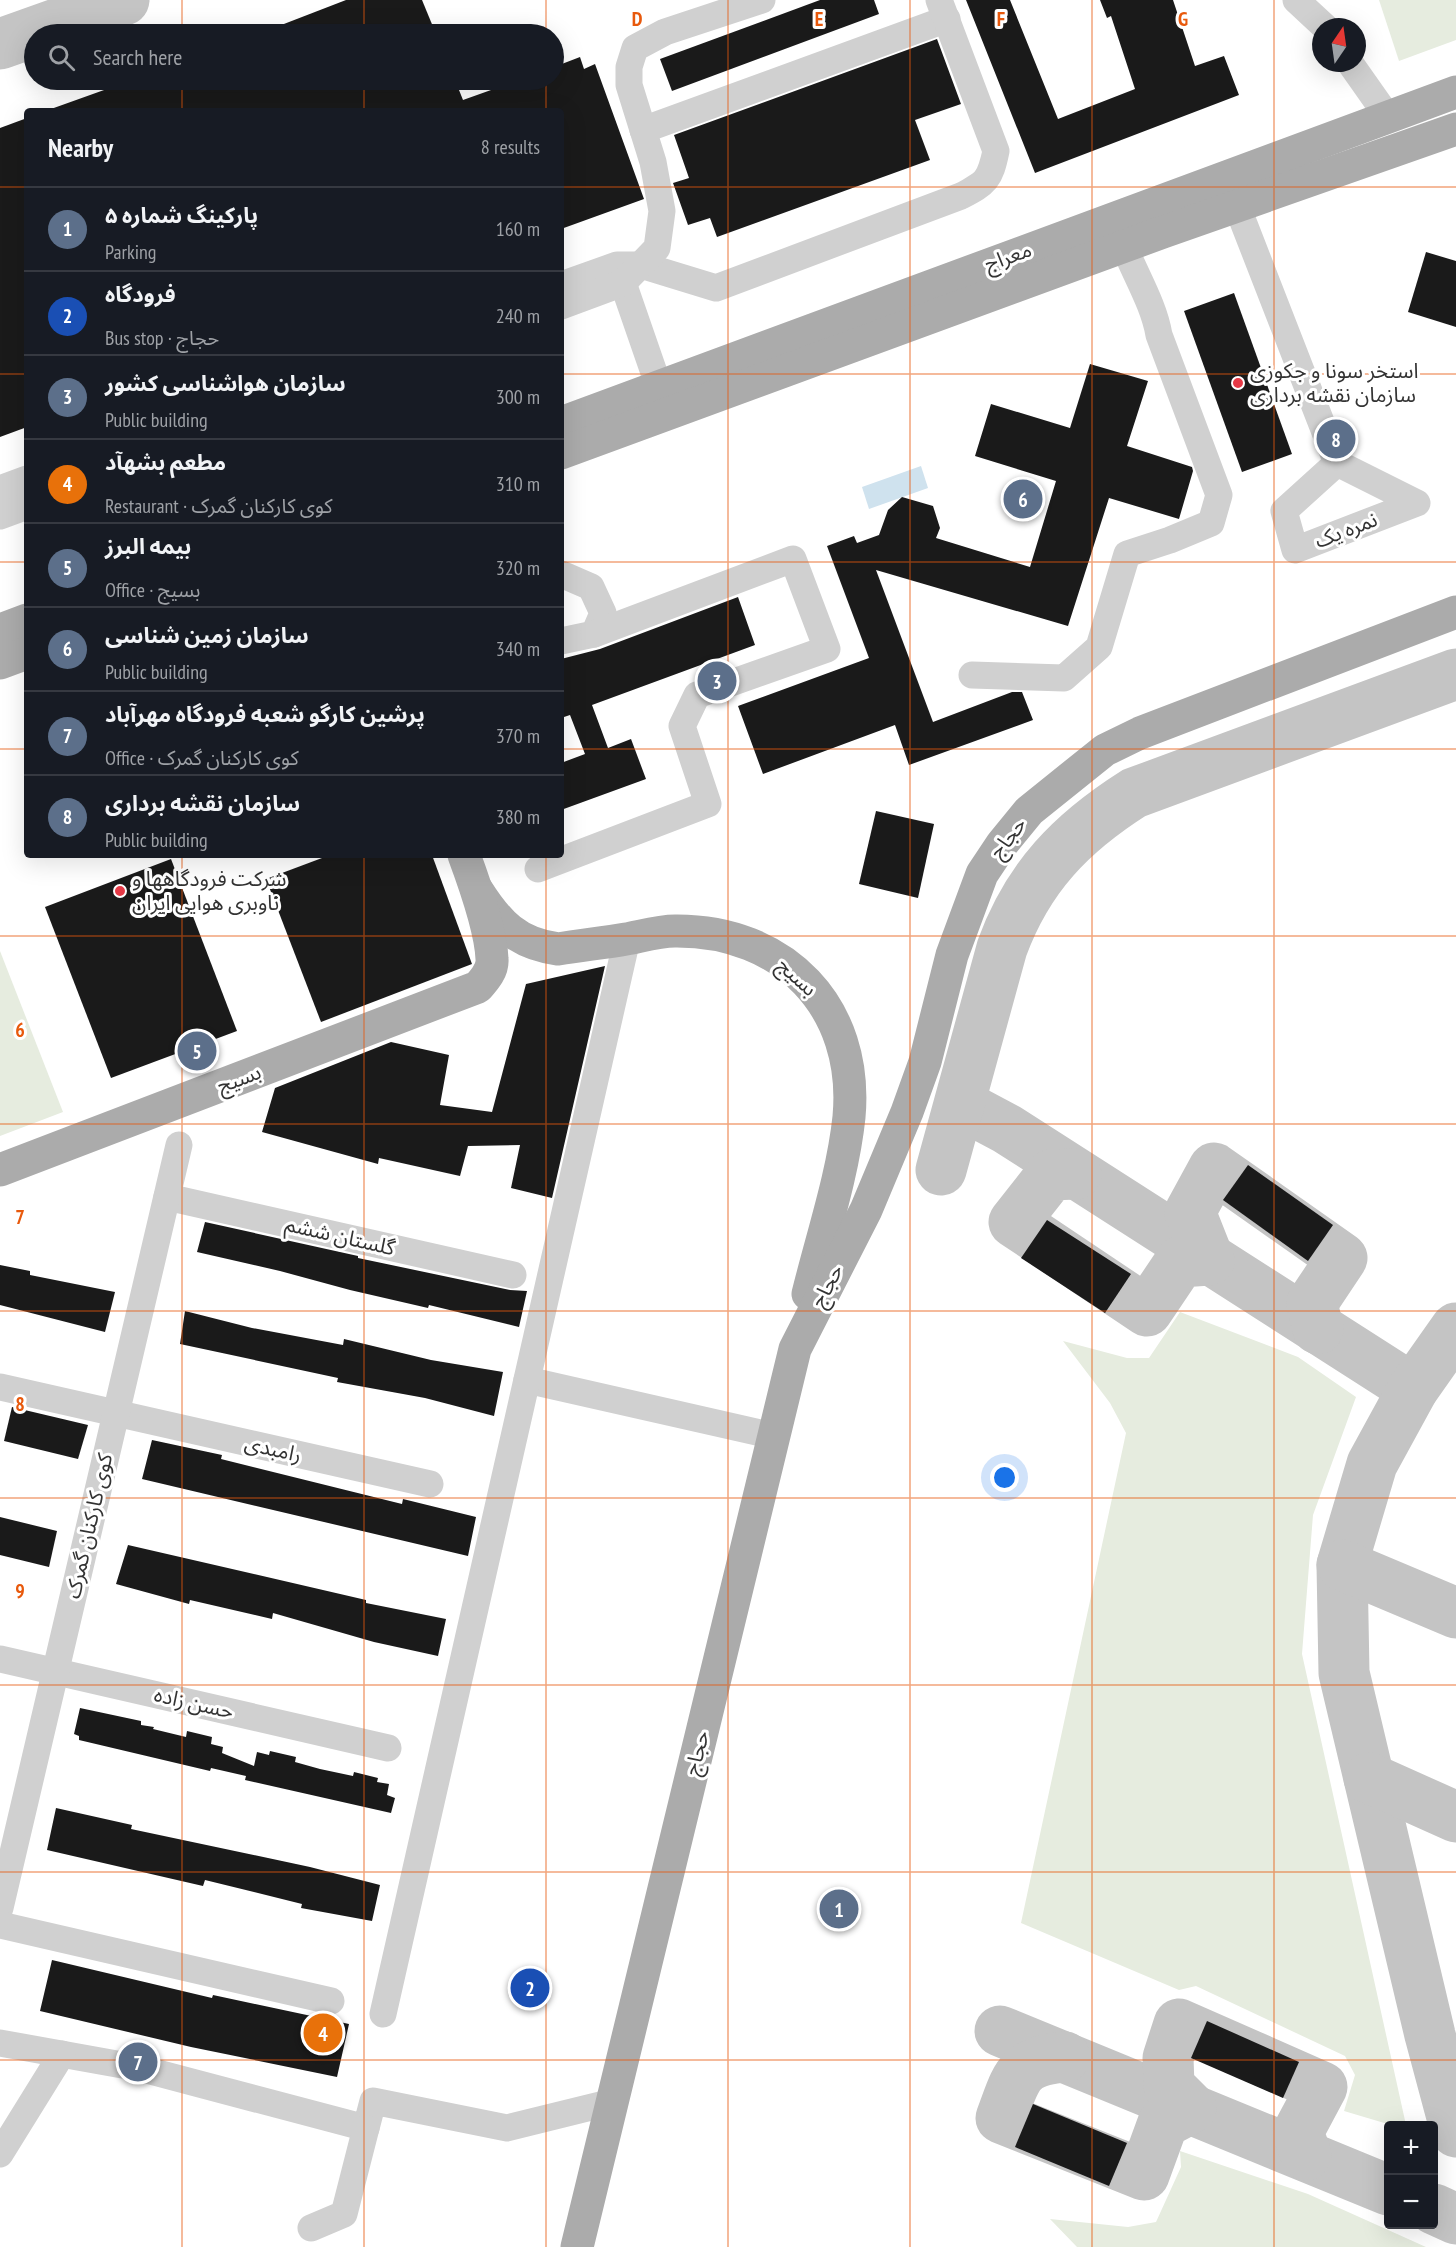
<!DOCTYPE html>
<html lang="en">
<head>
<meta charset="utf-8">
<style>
	body { margin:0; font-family:"PT Sans Narrow","Noto Sans Arabic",sans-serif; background:#20242c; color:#f1f3f6 }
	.controls { position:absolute; right:18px; bottom:18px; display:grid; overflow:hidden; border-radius:6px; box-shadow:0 6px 24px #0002 }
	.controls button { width:54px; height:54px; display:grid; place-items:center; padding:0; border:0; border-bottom:2px solid #363941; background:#171b24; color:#f1f3f6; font:30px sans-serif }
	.compass { position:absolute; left:1312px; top:18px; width:54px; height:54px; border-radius:50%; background:#171b24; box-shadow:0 6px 24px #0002; rotate:13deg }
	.you { position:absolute; left:1005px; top:1478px; width:21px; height:21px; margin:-15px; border:4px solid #fff; border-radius:50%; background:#1a73e8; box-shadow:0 0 0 9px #1a73e833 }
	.badge { display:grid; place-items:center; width:39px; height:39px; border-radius:50%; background:#0b8043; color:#fff; font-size:20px; font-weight:700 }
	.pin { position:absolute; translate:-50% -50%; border:3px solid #fff; box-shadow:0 2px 6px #0006 }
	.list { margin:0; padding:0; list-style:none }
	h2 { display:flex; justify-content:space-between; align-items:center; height:78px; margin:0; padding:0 24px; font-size:26px }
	h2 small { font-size:20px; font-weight:400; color:#9ea1a6 }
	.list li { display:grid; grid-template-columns:39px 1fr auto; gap:18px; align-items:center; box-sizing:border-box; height:84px; padding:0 24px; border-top:2px solid #363941 }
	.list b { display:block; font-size:22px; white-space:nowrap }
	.list p { margin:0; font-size:20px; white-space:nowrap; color:#9ea1a6 }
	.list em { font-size:20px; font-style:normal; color:#9ea1a6 }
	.icon { flex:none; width:33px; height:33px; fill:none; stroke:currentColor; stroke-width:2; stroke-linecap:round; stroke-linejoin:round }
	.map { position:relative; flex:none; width:1456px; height:2247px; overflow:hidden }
	.search { position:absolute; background:#171b24; box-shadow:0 6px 24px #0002; left:24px; top:24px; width:540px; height:66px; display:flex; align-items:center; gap:15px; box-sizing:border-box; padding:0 21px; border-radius:33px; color:#9ea1a6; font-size:22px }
	.panel { position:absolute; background:#171b24; box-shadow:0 6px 24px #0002; left:24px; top:108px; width:540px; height:750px; border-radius:6px }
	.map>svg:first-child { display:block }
	.green { fill:#e6ecdf }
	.water { fill:#cfe2ee }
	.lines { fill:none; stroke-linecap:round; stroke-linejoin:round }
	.taxiway { stroke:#c4c4c4; stroke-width:51 }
	.building { fill:#1a1a1a }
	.minor { stroke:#d0d0d0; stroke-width:27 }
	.major { stroke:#ababab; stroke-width:33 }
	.grid { fill:none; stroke:#e8590c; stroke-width:1.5; stroke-opacity:0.55 }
	.poi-dot { fill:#e63946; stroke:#fff; stroke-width:2 }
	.labels { text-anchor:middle; stroke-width:6; stroke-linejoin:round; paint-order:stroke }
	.street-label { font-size:21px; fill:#333; stroke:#fff }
	.poi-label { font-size:21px; fill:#333; stroke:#fff; text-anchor:start }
	.grid-label { font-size:20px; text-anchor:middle; font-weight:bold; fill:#e8590c; stroke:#fff; stroke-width:6; stroke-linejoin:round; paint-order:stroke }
</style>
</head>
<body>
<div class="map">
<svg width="1456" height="2247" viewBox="0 0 1456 2247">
	<rect width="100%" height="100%" fill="#fff"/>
	<g class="green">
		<path d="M1379,0H1456V40L1399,61Z"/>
		<path d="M0,951L63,1112L0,1136Z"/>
		<path d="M1180,1312L1298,1357L1356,1397L1313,1515L1302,1654L1406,2125H1391L1344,2111L1355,2075L1345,2056L1196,1986L1179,1990L1021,1923L1126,1433L1110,1403L1063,1341L1127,1358H1149Z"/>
		<path d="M1180,2151L1308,2194L1426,2247H1077L1050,2219L1128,2227L1156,2222L1181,2167Z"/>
	</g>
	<path class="water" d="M921,466L928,488L869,509L862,487Z"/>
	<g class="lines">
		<g class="taxiway">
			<path d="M0,44L124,0"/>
			<path d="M960,1104L1007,1129L1413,1389"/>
			<path d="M941,1170L1002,948C1028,877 1071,833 1134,793L1456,674"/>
			<path d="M1076,1174L1051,1175L1014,1222L1147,1311L1180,1262L1209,1260L1190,1212L1214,1168L1342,1258L1312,1303L1318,1329"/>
			<path d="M1456,1328L1413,1389L1372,1464L1342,1565L1344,1673L1430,2035L1456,2132"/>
			<path d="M1342,1565L1456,1613"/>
			<path d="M1369,1778L1456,1817"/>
			<path d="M1000,2031L1388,2190"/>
			<path d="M1065,2057C1016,2062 1017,2076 1001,2118L1144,2175L1163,2123L1191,2108L1169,2086L1168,2058L1179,2024L1322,2087L1298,2132L1306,2155"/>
			<path d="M1434,2209L1456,2219"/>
		</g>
	</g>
	<g class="building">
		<path d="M346,0H422L436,34H258Z"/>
		<path d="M820,0H874L879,14L672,91L660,59Z"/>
		<path d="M966,0H1010L1058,119L1135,89L1111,16L1107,18L1100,0H1173L1195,66L1224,56L1239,95L1035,173Z"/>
		<path d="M937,39L961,104L915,120L930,160L717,237L710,218L688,225L673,183L689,178L674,135Z"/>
		<path d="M580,57L584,69L595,64L644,199L561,229V111L51,109L132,80H455L463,100L519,80H554V67Z"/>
		<path d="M27,118V427L0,437V128Z"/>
		<path d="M1426,252L1456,261V327L1408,312Z"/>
		<path d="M1234,293L1292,454L1242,472L1184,311Z"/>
		<path d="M1090,364L1148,381L1127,446L1192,467L1193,471L1179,519L1109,498L1068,626L876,570L933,722L1012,692H1022L1033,720L909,765L895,725L763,774L738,706L869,658L827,546L854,536L857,543L879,535L888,510L902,497L933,506L940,528L936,538L1030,567L1056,481L975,456L991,404L1070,428Z"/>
		<path d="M738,597L755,645L592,705L608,748L631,739L646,779L561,810V763L585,754L570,715L561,718V659L600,649Z"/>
		<path d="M876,811L934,824L918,898L859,884Z"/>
		<path d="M330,855H432L472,964L321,1022L266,879Z"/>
		<path d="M171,859L237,1031L111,1078L45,907Z"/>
		<path d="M605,966L552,1198L511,1188L520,1145L468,1146L460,1176L379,1158L378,1164L262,1132L275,1088L391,1042L449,1055L440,1105L492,1112L526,984Z"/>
		<path d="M1248,1165L1333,1225L1308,1261L1223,1200Z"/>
		<path d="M1047,1220L1131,1274L1105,1313L1021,1258Z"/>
		<path d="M205,1222L358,1256V1258L510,1290L527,1291L519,1327L429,1305L428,1308L350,1290L280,1271L197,1252Z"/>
		<path d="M0,1265L30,1271V1275L115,1292L105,1332L0,1305Z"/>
		<path d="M185,1311L252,1328L343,1345L344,1339L431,1360L503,1372L494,1416L425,1398L337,1382L338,1378L180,1344Z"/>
		<path d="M12,1407L88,1425L78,1459L4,1441Z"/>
		<path d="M152,1440L222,1455L221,1459L402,1504L403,1499L476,1517L468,1556L142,1479Z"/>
		<path d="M0,1517L57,1531L49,1567L0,1555Z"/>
		<path d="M128,1545L366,1600V1603L446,1619L438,1656L374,1642L273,1613L272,1619L190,1600L189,1604L116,1584Z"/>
		<path d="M80,1708L141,1721V1725L154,1727L153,1729L186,1737L187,1731L212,1737L211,1744L223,1747L222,1753L254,1766L257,1752L269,1755L270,1751L296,1757L295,1762L320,1769L353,1776L354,1772L378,1778L377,1782L389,1784L387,1795L395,1798L391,1813L245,1780L246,1776L211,1768L210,1771L79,1740V1736L74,1734Z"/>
		<path d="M56,1808L132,1825L131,1829L310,1867L380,1885L372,1921L301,1908L302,1904L205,1880L203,1886L47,1850Z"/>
		<path d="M52,1960L212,1998L213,1995L349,2024L337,2077L191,2047L40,2011Z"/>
		<path d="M1207,2021L1299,2062L1283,2098L1191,2058Z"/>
		<path d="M1033,2104L1127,2143L1109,2186L1015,2147Z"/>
	</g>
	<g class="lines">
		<g class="minor">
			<path d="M1296,0L1325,27"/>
			<path d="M1350,63L1388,117"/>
			<path d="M643,130L947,19"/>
			<path d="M1237,206L1337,463L1284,511L1295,550L1417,503L1337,463"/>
			<path d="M623,283L659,387"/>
			<path d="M561,285L617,265H641L716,288L961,196C986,183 990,180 996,151L939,0"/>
			<path d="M561,306L623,283L657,248L662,211L653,162L629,85V67L635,48L665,32L762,0"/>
			<path d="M0,489L27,479"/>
			<path d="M0,516L27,506"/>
			<path d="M561,574L591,587L603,613L594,634L561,641"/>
			<path d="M972,675L1064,678L1099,647L1127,554L1170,540L1211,523L1219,495L1159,335C1154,305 1136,276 1124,246"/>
			<path d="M538,869L708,804L682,726L697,695L827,649L793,559L594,634"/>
			<path d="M167,1197L513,1275"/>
			<path d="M527,1380L774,1436"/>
			<path d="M0,1387L430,1484"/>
			<path d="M0,1659L388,1748"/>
			<path d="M0,1908L179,1145"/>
			<path d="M0,1925L331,2001"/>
			<path d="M383,2014L627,939"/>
			<path d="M0,2043L139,2068L366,2128L373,2101L507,2128L612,2102"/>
			<path d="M0,2154L62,2054"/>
			<path d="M311,2228L344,2214L366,2128"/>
		</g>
		<g class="major">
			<path d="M561,423L1456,92"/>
			<path d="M561,453L1163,232L1456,129"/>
			<path d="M0,630L27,620"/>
			<path d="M0,663L27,653"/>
			<path d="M477,890C498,923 517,944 558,949C581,945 604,943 626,939C642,936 659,931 675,931C784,930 859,1007 849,1117C843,1175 822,1237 808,1294"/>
			<path d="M0,1170L478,987C485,979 493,970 492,959C491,930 474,882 464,855"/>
			<path d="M577,2247L795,1349L866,1210L907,1112L925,1062L952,955L982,874L1002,844L1029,811L1105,750L1140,733L1456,612"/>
		</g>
	</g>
	<path class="grid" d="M182,0V34M364,0V34M546,0V34M728,0V2247M910,0V2247M1092,0V2247M1274,0V2247M182,80V111M364,80V111M546,80V111M0,187H27M561,187H1456M0,374H27M561,374H1456M0,562H27M561,562H1456M0,749H27M561,749H1456M182,855V2247M364,855V2247M546,855V2247M0,936H1456M0,1124H1456M0,1311H1456M0,1498H1456M0,1685H1456M0,1872H1456M0,2060H1456"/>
	<g class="poi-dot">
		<circle cx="1238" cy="383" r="6"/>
		<circle cx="120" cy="891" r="6"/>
	</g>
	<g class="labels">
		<g class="street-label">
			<text transform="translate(1008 257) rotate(-20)" y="7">معراج</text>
			<text transform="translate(1346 530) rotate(-21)" y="7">نمره یک</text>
			<text transform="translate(1008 838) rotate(-53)" y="7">حجاج</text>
			<text transform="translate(797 977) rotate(42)" y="7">بسیج</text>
			<text transform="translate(239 1079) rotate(-21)" y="7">بسیج</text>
			<text transform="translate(340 1236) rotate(13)" y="7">گلستان ششم</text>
			<text transform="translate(827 1286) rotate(-63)" y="7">حجاج</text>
			<text transform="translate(273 1449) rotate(13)" y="7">رامبدی</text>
			<text transform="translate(89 1526) rotate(-77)" y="7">کوی کارکنان گمرک</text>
			<text transform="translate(194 1703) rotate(13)" y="7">حسن زاده</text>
			<text transform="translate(697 1753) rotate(-76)" y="7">حجاج</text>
		</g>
		<g class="poi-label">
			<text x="1250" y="378">استخر سونا و جکوزی<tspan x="1250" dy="24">سازمان نقشه برداری</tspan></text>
			<text x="132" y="886">شرکت فرودگاهها و<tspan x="132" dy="24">ناوبری هوایی ایران</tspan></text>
		</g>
	</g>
	<g class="grid-label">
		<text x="637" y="26">D</text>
		<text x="819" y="26">E</text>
		<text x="1001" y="26">F</text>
		<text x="1183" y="26">G</text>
		<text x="20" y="1037">6</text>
		<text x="20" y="1224">7</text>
		<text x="20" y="1411">8</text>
		<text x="20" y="1598">9</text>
	</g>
</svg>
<div class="controls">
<button>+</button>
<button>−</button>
</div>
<svg class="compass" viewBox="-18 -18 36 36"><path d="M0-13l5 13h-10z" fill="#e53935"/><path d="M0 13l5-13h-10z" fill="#9ea1a6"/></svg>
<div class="you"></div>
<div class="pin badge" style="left:839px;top:1909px;background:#5c6f8a">1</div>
<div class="pin badge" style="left:530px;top:1988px;background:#1a4fb4">2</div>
<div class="pin badge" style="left:717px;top:681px;background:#5c6f8a">3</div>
<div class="pin badge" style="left:323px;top:2033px;background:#e8710a">4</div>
<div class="pin badge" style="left:197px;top:1051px;background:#5c6f8a">5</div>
<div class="pin badge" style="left:1023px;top:499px;background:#5c6f8a">6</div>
<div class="pin badge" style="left:138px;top:2062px;background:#5c6f8a">7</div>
<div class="pin badge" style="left:1336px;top:439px;background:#5c6f8a">8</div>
<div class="search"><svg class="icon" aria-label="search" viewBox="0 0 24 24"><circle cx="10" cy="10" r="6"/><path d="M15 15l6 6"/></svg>Search here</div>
<section class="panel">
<h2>Nearby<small>8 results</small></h2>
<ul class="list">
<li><span class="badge" style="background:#5c6f8a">1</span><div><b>پارکینگ شماره ۵</b><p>Parking</p></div><em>160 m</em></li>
<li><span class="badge" style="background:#1a4fb4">2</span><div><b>فرودگاه</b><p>Bus stop · حجاج</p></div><em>240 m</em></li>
<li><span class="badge" style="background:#5c6f8a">3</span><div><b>سازمان هواشناسی کشور</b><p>Public building</p></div><em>300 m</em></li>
<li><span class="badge" style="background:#e8710a">4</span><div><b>مطعم بشهآد</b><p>Restaurant · کوی کارکنان گمرک</p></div><em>310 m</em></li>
<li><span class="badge" style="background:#5c6f8a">5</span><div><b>بیمه البرز</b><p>Office · بسیج</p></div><em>320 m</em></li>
<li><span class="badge" style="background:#5c6f8a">6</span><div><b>سازمان زمین شناسی</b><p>Public building</p></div><em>340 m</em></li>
<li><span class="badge" style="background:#5c6f8a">7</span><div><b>پرشین کارگو شعبه فرودگاه مهرآباد</b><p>Office · کوی کارکنان گمرک</p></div><em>370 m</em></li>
<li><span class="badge" style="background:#5c6f8a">8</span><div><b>سازمان نقشه برداری</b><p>Public building</p></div><em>380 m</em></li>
</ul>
</section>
</div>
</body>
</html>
